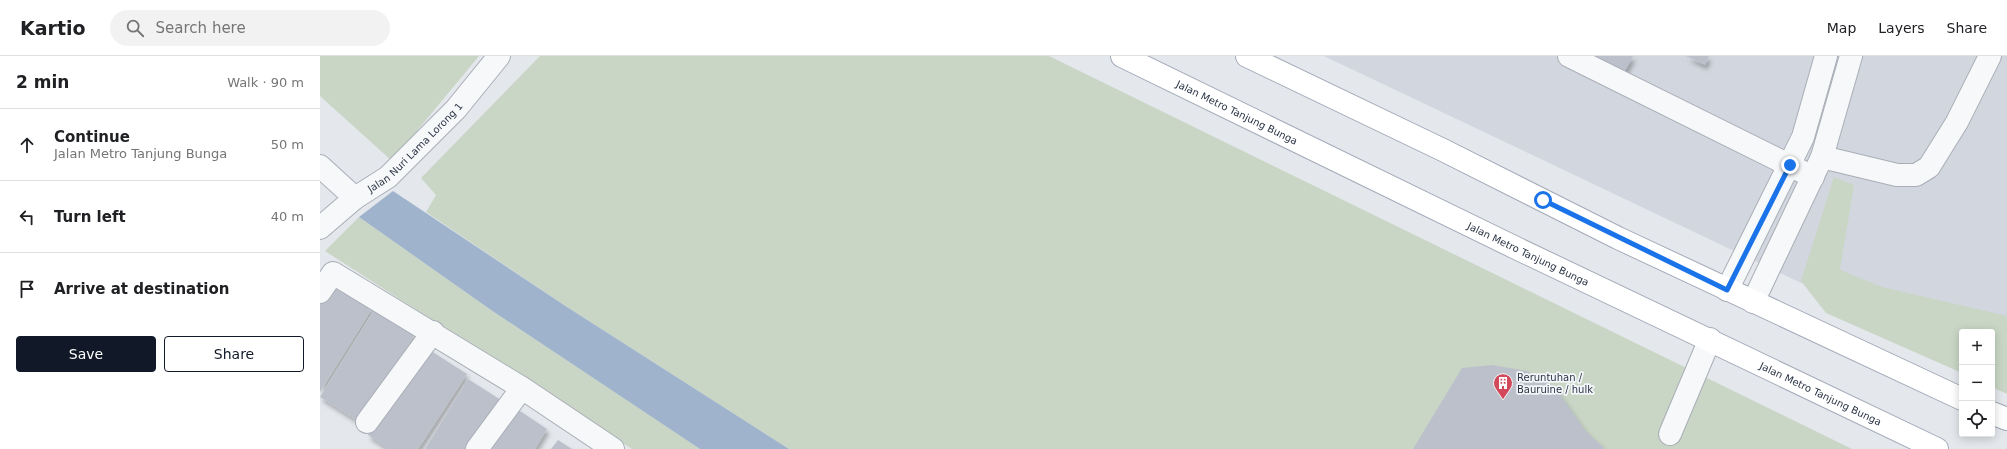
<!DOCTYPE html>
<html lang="en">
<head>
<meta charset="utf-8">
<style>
	body { margin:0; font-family:"DejaVu Sans",sans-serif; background:#f2f2f2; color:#202124 }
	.controls { position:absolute; right:12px; bottom:12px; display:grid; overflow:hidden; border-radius:4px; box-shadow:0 2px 10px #0003 }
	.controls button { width:36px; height:36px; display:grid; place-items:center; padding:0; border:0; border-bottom:1px solid #e0e0e0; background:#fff; color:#202124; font:20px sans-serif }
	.stop { position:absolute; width:12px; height:12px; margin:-9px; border:3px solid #1a73e8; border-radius:50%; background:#fff }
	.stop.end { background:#1a73e8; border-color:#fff; box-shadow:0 1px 4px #0008 }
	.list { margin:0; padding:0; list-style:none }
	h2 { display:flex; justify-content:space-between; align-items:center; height:52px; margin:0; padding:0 16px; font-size:17px }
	h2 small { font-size:13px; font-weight:400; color:#757577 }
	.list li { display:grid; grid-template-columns:26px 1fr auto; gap:12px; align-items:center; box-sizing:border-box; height:72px; padding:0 16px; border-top:1px solid #e0e0e0 }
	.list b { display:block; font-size:15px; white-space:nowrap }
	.list p { margin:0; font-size:13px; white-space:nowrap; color:#757577 }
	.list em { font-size:13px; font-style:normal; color:#757577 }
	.actions { display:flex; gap:8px; padding:12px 16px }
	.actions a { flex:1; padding:9px 0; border:1px solid #111827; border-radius:4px; text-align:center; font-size:14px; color:#111827 }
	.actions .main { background:#111827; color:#fff }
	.icon { flex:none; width:22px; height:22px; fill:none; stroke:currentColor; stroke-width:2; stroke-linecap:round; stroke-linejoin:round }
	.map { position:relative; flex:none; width:1687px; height:393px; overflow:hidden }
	header { display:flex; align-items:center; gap:24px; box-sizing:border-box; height:56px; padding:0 20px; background:#fff; border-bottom:1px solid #e0e0e0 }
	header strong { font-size:19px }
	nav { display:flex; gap:22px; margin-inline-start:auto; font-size:14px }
	.search { width:280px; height:36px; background:#f2f2f2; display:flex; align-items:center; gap:10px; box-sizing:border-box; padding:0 14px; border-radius:22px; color:#757577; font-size:15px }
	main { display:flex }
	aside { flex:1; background:#fff }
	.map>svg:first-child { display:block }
	.built { fill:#d2d6de }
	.green { fill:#c9d6c5 }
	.water { fill:#9fb4cc }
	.building { fill:#bbc0ca; filter:url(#shadow) }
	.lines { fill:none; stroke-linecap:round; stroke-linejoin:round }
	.minor-casing { stroke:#a9aeb7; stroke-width:24 }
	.major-casing { stroke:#a3abb8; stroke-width:24 }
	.minor { stroke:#f7f8fa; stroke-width:22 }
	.major { stroke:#fff; stroke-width:22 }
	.route { stroke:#1a73e8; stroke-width:5 }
	.labels { text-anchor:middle; stroke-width:3.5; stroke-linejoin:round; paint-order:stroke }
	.street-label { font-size:10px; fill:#2b3445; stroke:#f4f6f9 }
	.poi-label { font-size:10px; fill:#2b3445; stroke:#f4f6f9; text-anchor:start }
</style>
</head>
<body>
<header>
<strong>Kartio</strong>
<div class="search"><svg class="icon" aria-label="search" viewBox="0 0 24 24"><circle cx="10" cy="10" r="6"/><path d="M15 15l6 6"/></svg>Search here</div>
<nav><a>Map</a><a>Layers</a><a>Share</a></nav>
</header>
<main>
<aside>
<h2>2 min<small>Walk · 90 m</small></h2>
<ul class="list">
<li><svg class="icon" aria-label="ahead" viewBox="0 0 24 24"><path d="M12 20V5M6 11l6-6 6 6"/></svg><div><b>Continue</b><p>Jalan Metro Tanjung Bunga</p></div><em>50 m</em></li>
<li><svg class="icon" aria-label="left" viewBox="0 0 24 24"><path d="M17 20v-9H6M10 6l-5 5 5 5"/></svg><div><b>Turn left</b></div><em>40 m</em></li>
<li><svg class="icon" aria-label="arrive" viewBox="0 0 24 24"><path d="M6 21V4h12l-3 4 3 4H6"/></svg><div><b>Arrive at destination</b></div></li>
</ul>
<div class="actions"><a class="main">Save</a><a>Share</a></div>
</aside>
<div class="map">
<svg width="1687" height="393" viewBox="0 0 1687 393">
	<defs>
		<filter id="shadow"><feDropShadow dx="2.5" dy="4.5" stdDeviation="2" flood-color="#0004"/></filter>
	</defs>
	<rect width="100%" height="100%" fill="#e4e7ec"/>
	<path class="built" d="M1004,0H1687V317L1672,276H1642L1597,282Z"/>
	<g class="green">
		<path d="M0,0H159L72,105L0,40Z"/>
		<path d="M220,0H729L1532,393H469L247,251L106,156L116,139L101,122Z"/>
		<path d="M1514,121L1534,129L1520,214L1562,231L1687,260V338L1672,331V276H1642V317L1506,257L1481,225Z"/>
		<path d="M39,161L171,254L380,393H312L5,195Z"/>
	</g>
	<path class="water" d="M73,135L247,251L469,393H380L171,254L39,161Z"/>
	<g class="building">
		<path d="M1273,0H1313L1305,15Z"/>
		<path d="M1366,0H1389L1385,9Z"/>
		<path d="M9,223L53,251L0,336V237Z"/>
		<path d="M55,253L95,278L40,366L0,341Z"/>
		<path d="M105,291L147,318L98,393H69L48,379Z"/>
		<path d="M1172,309L1207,315L1234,330L1265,374L1285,393H1093L1142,312Z"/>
		<path d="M148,323L184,346L154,393H105Z"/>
		<path d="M191,349L227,373L215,393H163Z"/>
		<path d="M238,384L252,393H231Z"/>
	</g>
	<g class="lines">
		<defs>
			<g id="minor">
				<path d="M1249,0L1493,121"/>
				<path d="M1502,101L1577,119H1596L1609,111L1637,66L1670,0"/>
				<path d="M0,110L35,142"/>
				<path id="s1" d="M0,172L35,142L68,121L136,53L179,0"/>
				<path d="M1407,234L1483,81L1506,0"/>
				<path d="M0,236L13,217L202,332L293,393"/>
				<path d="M1433,246L1502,101L1531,0"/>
				<path d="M47,366L113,276"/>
				<path d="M1350,378L1390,283"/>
				<path d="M157,393L202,332"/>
			</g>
			<g id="major">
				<path id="s2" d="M802,0L1196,192L1617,393"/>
				<path d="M927,0L1123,94L1298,182L1642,343"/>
				<path d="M1672,357L1687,363"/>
			</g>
		</defs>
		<use href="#minor" class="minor-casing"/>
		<use href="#major" class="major-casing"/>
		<use href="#minor" class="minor"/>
		<use href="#major" class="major"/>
	</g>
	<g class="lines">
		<path class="route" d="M1223,144L1407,234L1470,109"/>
	</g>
	<defs>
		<symbol id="building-pin" viewBox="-11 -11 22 30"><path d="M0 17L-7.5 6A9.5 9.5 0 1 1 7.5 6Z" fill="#d1495b" stroke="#f4f6f9"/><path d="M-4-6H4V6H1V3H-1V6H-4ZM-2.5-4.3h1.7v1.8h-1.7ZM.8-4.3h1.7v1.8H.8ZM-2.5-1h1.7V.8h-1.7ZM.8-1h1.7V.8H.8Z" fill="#fff"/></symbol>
	</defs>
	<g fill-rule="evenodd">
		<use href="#building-pin" x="1172" y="316" width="22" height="30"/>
	</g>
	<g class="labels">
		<g class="street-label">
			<text dy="4" stroke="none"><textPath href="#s2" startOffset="128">Jalan Metro Tanjung Bunga</textPath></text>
			<text dy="4" stroke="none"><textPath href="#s1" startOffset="125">Jalan Nuri Lama Lorong 1</textPath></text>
			<text dy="4" stroke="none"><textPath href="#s2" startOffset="452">Jalan Metro Tanjung Bunga</textPath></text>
			<text dy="4" stroke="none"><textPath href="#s2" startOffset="776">Jalan Metro Tanjung Bunga</textPath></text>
		</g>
		<g class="poi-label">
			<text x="1197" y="325">Reruntuhan /<tspan x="1197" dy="12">Bauruine / hulk</tspan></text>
		</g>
	</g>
</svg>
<div class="controls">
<button>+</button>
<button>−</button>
<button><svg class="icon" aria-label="locate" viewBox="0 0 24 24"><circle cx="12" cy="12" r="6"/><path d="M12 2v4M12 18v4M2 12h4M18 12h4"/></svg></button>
</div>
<div class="stop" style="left:1223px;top:144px"></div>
<div class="stop end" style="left:1470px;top:109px"></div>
</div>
</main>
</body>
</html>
